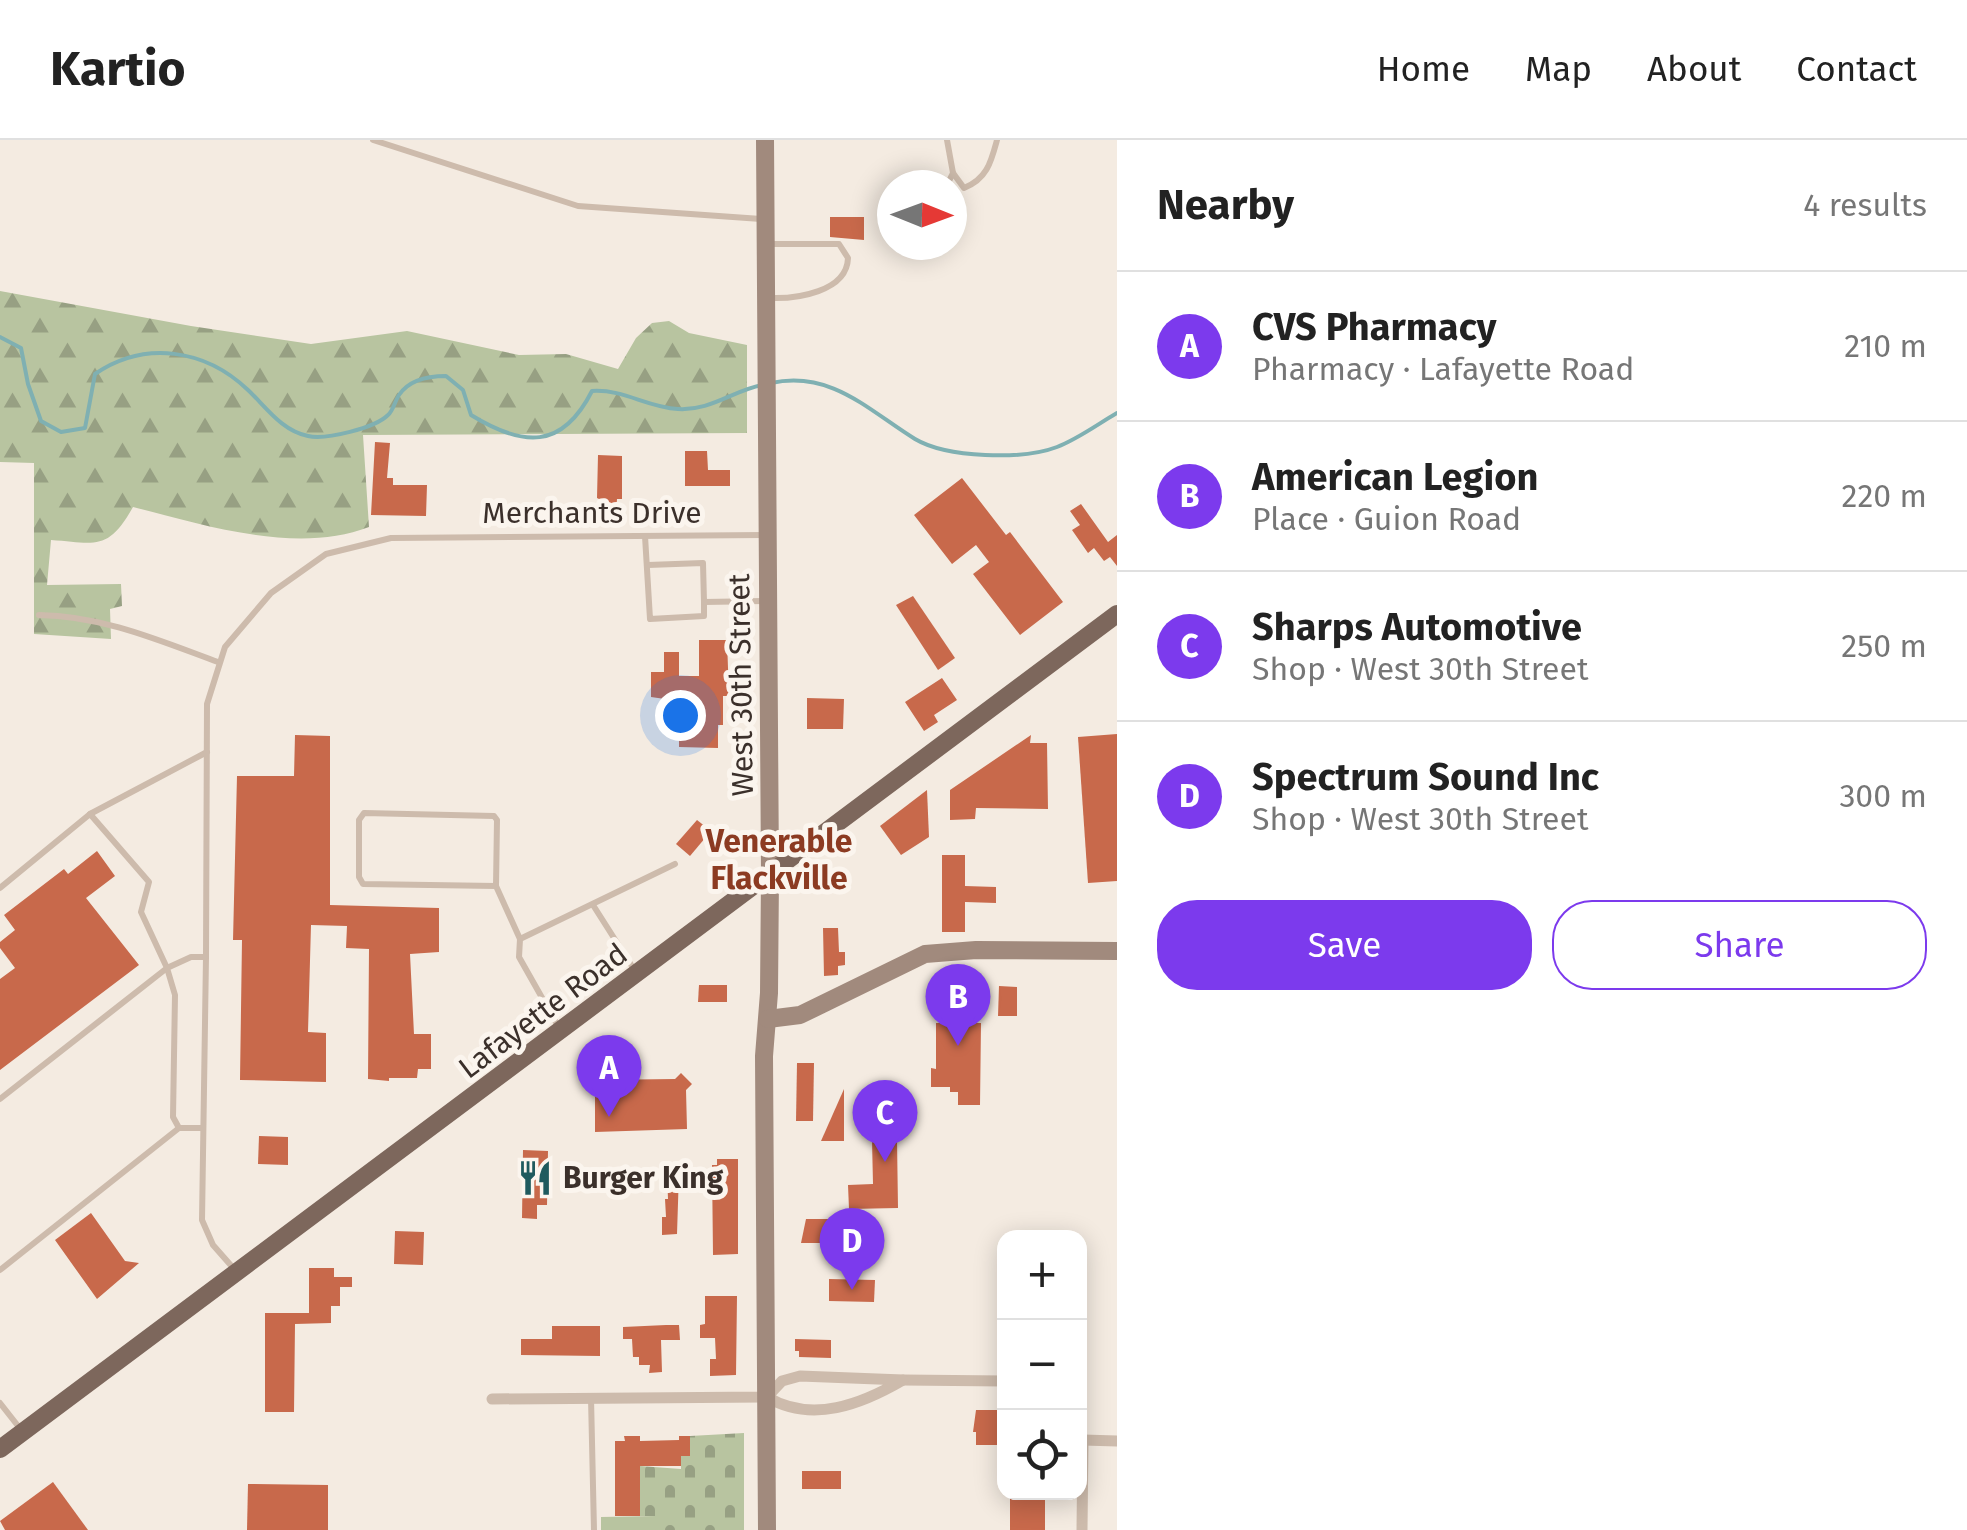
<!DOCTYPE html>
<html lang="en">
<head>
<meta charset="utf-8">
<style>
	body { margin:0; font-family:"Fira Sans",sans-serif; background:#f6f6f6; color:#222 }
	.controls { position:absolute; right:30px; bottom:30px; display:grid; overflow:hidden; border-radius:20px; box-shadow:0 5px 25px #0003 }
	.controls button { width:90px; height:90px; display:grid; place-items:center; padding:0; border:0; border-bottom:2px solid #e0e0e0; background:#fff; color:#222; font:50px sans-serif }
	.compass { position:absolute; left:877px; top:30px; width:90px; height:90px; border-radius:50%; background:#fff; box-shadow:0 5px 25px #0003; rotate:91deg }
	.you { position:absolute; left:680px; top:575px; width:35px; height:35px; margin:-25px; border:8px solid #fff; border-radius:50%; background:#1a73e8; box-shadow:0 0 0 15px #1a73e833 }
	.badge { display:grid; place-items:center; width:65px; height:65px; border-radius:50%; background:#7c3aed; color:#fff; font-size:32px; font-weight:700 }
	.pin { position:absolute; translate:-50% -82px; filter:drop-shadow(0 2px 5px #0008) }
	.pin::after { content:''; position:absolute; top:52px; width:35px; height:30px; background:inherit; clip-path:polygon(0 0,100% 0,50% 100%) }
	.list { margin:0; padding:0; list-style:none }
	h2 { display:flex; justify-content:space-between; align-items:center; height:130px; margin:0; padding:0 40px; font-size:42px }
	h2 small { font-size:32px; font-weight:400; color:#767676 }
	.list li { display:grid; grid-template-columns:65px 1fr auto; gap:30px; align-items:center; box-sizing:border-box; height:150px; padding:0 40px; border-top:2px solid #e0e0e0 }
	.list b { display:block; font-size:38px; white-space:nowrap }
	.list p { margin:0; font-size:32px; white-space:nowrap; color:#767676 }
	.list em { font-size:32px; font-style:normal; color:#767676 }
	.actions { display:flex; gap:20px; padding:30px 40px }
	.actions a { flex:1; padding:22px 0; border:2px solid #7c3aed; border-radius:40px; text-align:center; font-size:35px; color:#7c3aed }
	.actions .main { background:#7c3aed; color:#fff }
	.icon { flex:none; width:55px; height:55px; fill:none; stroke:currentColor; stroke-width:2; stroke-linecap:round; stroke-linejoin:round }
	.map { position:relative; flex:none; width:1117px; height:1390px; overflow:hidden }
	header { display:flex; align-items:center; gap:60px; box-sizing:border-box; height:140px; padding:0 50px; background:#fff; border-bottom:2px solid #e0e0e0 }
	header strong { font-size:48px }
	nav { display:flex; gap:55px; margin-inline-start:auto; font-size:35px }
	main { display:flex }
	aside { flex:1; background:#fff }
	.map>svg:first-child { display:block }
	.forest { fill:url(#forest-firs) }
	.cemetery { fill:url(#cemetery-stones) }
	.park { fill:#b8c4a0 }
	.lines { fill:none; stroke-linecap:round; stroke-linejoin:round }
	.stream { stroke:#7fb0b2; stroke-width:4 }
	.building { fill:#c8694b }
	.lane { stroke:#cdbbac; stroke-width:6 }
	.street { stroke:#cdbbac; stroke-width:11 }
	.secondary { stroke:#a18a7d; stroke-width:18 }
	.primary { stroke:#7d675c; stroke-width:18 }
	.labels { text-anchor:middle; stroke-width:10; stroke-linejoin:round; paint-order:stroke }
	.street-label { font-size:30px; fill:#3b302b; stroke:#fbf5ee }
	.poi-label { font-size:30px; font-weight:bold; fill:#3b302b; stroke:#fbf5ee; text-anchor:start }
	.neighbourhood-label { font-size:32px; font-weight:bold; fill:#8c3b22; stroke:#fbf5ee }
</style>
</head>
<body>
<header>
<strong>Kartio</strong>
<nav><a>Home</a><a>Map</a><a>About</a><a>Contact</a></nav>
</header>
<main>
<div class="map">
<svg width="1117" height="1390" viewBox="0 0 1117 1390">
	<defs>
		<pattern id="forest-firs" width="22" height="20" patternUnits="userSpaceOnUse" patternTransform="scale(2.5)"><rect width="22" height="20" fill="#b8c4a0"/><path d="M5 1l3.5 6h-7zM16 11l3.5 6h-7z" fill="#97a083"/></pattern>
		<pattern id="cemetery-stones" width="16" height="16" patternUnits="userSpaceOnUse" patternTransform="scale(2.5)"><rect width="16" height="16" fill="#b8c4a0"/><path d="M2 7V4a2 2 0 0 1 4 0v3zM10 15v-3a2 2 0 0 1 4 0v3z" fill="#97a083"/></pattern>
	</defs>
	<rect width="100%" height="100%" fill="#f4ebe1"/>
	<path class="forest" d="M0,151L191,186L311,204L407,191L519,215L566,214L618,229L636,198L652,183L669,181L689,193L747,205V293L363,295L369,387C297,415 204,385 133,367C108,412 95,403 51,400L47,445L121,444L122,466L110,469L111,499L34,494V323L0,322Z"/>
	<path class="cemetery" d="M744,1293V1390H655V1376H640V1326L681,1329V1316H690V1296Z"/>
	<path class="park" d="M655,1376V1390H601V1377Z"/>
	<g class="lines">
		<g class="stream">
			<path d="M0,197L21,208L28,244L41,281L61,292L85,288L95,234C145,200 205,209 248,250C266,267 282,291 308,296C326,300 375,288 388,275C393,271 395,261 399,255C409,240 429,236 446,236L463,250L471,275C523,307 562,310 592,251C624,249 646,267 678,269C710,271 732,251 762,245"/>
			<path d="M771,243C831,230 868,270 915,299C947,318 1023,320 1057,307C1078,299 1098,284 1117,273"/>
		</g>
	</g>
	<g class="building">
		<path d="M830,77H864V100L830,97Z"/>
		<path d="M375,302L390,303L387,338H393V345H427L426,376L371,375Z"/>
		<path d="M685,311H707L708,330H730V346H685Z"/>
		<path d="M598,315L622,316V359H617L616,373L601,372V360L597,358Z"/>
		<path d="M962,338L1006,395L1010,392L1063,462L1020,495L973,434L989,422L976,405L952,424L914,375Z"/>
		<path d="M1081,364L1108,402L1117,395V426L1110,417L1104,421L1094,408L1088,413L1072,390L1080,385L1070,371Z"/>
		<path d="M913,456L955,518L938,530L896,465Z"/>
		<path d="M699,500H727L729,556H723V585H718V608L679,607V561L651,557V532H664V512H679V536H699Z"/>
		<path d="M942,538L957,560L934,575L938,582L924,591L905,562Z"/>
		<path d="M807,558L844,559L843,589H807Z"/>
		<path d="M1117,594V741L1088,743L1078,597Z"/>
		<path d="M295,595L330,596V765L439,768V812L410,814L414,894H431V929H418L417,938H389V941L368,939L369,809L346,808L347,786L311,785L308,892L326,893V942L240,940L242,800H233L237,636H294Z"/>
		<path d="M1031,595L1030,603H1047L1048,669L976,668L975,679L950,680V650Z"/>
		<path d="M927,650L929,697L901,715L880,686Z"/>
		<path d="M697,680L711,691L690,716L676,704Z"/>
		<path d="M97,711L115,736L86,758L139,825L0,930V839L15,828L0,808V802L15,790L4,775L64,729L68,734Z"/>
		<path d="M942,715H965V746L996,747V763L965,762V792H942Z"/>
		<path d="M823,788H838L839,812H845V825L838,826V835L824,836Z"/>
		<path d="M699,845H727V862H698Z"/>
		<path d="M999,846L1017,847V876H998Z"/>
		<path d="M936,883H981L980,965H958V952H950V947H931V928L936,929Z"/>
		<path d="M797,923H814L813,981H796Z"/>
		<path d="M681,933L692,944L686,950L687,989L595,992V940L675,939Z"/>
		<path d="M844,949V1001H821Z"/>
		<path d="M259,996L288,997V1025L258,1024Z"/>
		<path d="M872,1000H897L898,1068L849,1069L848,1045L873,1044Z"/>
		<path d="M523,1010L548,1011L547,1065H537V1079L522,1078Z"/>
		<path d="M717,1019H738V1114L713,1115L712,1025H717Z"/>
		<path d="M679,1032L677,1094L662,1095V1077H666L665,1059H668L667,1033Z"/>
		<path d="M91,1073L125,1121L139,1123L97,1159L55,1100Z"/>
		<path d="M806,1079H839V1099L825,1103H801Z"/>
		<path d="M395,1091L424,1092L423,1125L394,1124Z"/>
		<path d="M309,1128H334V1137H352V1147H340V1166H331V1183L295,1184L294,1272H265V1173H309Z"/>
		<path d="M829,1139L875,1140L874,1162L829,1161Z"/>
		<path d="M705,1156H737L736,1235L710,1236V1219H716L715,1198H700V1185L705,1184Z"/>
		<path d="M666,1185H679L680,1200H661L662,1232L649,1233L650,1225H639V1217H633L632,1199H623V1187Z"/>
		<path d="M552,1186H600V1216L521,1215V1199H552Z"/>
		<path d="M795,1199L831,1200V1218L799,1217V1211H795Z"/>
		<path d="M976,1270H1004V1305H976V1292H973Z"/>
		<path d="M624,1296H640V1301L679,1300V1296H690V1316H681V1326H640V1376H615V1301H625Z"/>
		<rect x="802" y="1331" width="39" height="18"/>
		<path d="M53,1342L88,1390H5L0,1381Z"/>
		<path d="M248,1344L328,1345V1390H247Z"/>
		<rect x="1010" y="1352" width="35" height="38"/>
	</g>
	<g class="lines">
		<g class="lane">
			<path d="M373,0L578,66L761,79"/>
			<path d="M947,0L953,33L964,48C987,39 991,22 997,0"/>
			<path d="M947,45L953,33"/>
			<path d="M767,104H839L848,118C847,152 796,159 770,158"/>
			<path d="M645,396L650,479L704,476V462"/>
			<path d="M648,425L703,423L704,462L766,461"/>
			<path d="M39,475C103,476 158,500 218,522"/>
			<path d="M90,674L207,612"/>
			<path d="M496,746L363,744L359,737V680L364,673L494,676L497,680L496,746L520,799"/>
			<path d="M0,748L90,674L149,742L141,772L167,828L0,959"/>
			<path d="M593,765L635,831"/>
			<path d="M206,817L207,564L225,507L271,453L326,414L391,398L765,395"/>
			<path d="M558,886L519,817L520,799L675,724"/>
			<path d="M203,988H179L173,977L175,855L167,828L191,817H206L202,1080L213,1105L235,1130"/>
			<path d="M0,1130L179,988"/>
			<path d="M591,1258L594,1390"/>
			<path d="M0,1263L22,1291"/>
		</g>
		<g class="street">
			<path d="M903,1240L1004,1241"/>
			<path d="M492,1259L767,1257C812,1284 862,1264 903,1240L800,1236L782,1241L767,1257"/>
			<path d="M1080,1292L1083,1300L1082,1390"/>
			<path d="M1083,1300L1117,1301"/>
		</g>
		<g class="secondary">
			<path d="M765,0L770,735L769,853L764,916L767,1390"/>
			<path d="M768,879L800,875L925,814L976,810L1117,811"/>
		</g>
		<path class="primary" d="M0,1309L1117,474"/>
	</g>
	<defs>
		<symbol id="restaurant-bare" viewBox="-9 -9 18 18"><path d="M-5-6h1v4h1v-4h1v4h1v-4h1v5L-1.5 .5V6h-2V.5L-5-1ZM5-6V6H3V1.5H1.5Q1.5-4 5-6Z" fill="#1f5a5e" stroke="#fbf5ee" stroke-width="2.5" paint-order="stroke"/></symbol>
	</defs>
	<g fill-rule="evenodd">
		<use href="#restaurant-bare" x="510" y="1013" width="50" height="50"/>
	</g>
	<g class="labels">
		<g class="street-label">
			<text x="592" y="383">Merchants Drive</text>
			<text transform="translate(741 545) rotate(-91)" y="10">West 30th Street</text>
			<text transform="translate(543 871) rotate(-37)" y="10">Lafayette Road</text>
		</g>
		<g class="poi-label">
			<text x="563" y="1048">Burger King</text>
		</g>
		<g class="neighbourhood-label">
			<text x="779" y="712">Venerable<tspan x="779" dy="37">Flackville</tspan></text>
		</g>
	</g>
</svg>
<div class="controls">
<button>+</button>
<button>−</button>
<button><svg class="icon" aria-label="locate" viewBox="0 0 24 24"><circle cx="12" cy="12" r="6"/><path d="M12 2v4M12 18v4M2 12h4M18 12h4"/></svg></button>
</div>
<svg class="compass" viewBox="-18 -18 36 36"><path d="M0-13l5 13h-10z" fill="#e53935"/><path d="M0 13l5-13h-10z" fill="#767676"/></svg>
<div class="you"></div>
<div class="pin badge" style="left:609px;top:977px">A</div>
<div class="pin badge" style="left:958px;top:906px">B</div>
<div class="pin badge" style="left:885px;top:1022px">C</div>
<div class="pin badge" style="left:852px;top:1150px">D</div>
</div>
<aside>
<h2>Nearby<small>4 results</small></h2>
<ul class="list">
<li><span class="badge">A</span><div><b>CVS Pharmacy</b><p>Pharmacy · Lafayette Road</p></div><em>210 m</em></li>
<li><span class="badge">B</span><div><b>American Legion</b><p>Place · Guion Road</p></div><em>220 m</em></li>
<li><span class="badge">C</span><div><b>Sharps Automotive</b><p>Shop · West 30th Street</p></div><em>250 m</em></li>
<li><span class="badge">D</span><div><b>Spectrum Sound Inc</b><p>Shop · West 30th Street</p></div><em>300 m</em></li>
</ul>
<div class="actions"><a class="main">Save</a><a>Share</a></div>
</aside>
</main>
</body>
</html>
